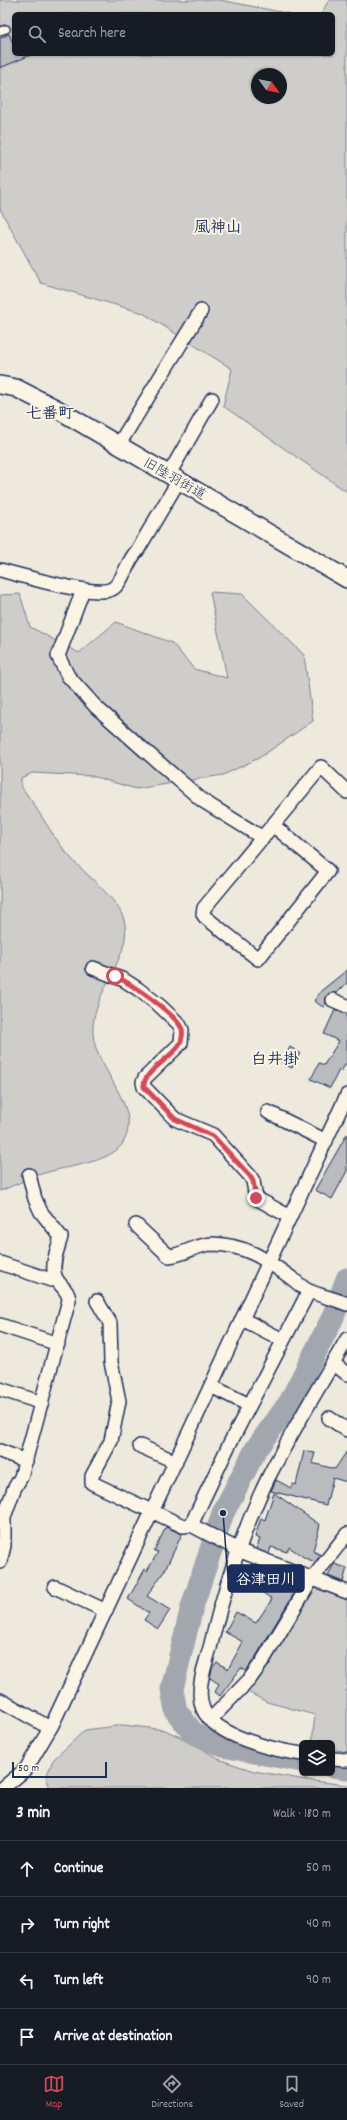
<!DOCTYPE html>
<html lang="en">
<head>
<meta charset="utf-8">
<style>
	body { margin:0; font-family:Dekko,"Klee One",sans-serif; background:#20242c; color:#f1f3f6 }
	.controls { position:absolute; right:12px; bottom:12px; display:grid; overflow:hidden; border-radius:6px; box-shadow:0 1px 3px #0004 }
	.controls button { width:36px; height:36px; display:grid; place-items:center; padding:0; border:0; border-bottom:1px solid #363941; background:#171b24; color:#f1f3f6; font:20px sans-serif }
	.compass { position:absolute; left:251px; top:68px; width:36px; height:36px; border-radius:50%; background:#171b24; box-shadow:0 1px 3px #0004; rotate:123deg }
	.scale { position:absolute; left:12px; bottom:10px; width:95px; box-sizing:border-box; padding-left:4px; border:2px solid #1b2f5e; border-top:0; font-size:11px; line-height:14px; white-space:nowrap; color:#1b2f5e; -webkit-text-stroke:3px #fcf5e5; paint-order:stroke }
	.stop { position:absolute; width:12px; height:12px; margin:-9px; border:3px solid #d1495b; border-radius:50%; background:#fff }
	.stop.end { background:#d1495b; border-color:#fff; box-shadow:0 1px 4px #0008 }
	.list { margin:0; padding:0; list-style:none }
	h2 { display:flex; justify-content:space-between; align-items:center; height:52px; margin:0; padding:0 16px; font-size:17px }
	h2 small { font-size:13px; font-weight:400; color:#9ea1a6 }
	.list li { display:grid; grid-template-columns:26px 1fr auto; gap:12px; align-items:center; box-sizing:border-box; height:56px; padding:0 16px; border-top:1px solid #363941 }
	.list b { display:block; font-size:15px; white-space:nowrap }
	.list em { font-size:13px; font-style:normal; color:#9ea1a6 }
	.icon { flex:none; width:22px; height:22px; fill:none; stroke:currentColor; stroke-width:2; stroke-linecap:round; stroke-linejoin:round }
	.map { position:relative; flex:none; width:347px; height:1788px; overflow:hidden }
	.search { position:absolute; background:#171b24; box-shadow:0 1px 3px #0004; left:12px; right:12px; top:12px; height:44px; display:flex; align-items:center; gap:10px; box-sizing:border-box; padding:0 14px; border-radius:6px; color:#9ea1a6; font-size:15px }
	.sheet { height:276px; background:#171b24 }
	nav { display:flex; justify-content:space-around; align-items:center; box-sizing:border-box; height:56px; border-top:1px solid #363941; background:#171b24; font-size:11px; color:#9ea1a6 }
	nav a { display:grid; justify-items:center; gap:2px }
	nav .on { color:#d1495b }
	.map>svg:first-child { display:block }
	.green { fill:#cfcdca; stroke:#757e94; fill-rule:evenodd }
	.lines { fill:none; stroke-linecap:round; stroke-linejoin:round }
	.river { stroke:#a2a7af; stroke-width:23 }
	.building { fill:#babbbe; stroke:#1b2f5e }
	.service-casing { stroke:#1b2f5e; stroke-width:10 }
	.minor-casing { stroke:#1b2f5e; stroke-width:16 }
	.tertiary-casing { stroke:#1b2f5e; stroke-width:20 }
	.service { stroke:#fcf5e5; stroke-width:7 }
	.minor { stroke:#fcf5e5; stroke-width:13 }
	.tertiary { stroke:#fcf5e5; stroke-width:17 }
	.route { stroke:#d1495b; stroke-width:5 }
	.labels { text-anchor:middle; stroke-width:4; stroke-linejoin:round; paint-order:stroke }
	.street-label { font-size:14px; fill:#1b2f5e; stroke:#fcf5e5 }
	.quarter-label { font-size:16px; font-weight:bold; fill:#1b2f5e; stroke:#fcf5e5 }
	.leader { fill:none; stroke:#1b2f5e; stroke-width:1.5 }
	.callout-dot { fill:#1b2f5e; stroke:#fcf5e5; stroke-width:1.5 }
	.callout { fill:#1b2f5e; stroke:#1b2f5e; stroke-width:1.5 }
	.callout-label { font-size:15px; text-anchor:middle; font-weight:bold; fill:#fff }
</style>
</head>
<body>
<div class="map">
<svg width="347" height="1788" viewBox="0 0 347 1788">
	<rect width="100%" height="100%" fill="#eee9dd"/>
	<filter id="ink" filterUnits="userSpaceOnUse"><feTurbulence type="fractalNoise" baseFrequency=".025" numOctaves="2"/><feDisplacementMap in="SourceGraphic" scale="8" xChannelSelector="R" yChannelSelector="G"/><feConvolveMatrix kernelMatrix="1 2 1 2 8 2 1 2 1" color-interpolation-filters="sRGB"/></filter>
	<g filter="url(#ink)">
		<g class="green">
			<path d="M0,0H220L291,14H14V54H333V14H321L329,0H347V492L223,406L232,369L143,313L41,283L0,209ZM257,74H281V98H257Z"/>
			<path d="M210,592L242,594L304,655L313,721L259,758L223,775L136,789L92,776L32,773L21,778V786C37,807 49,831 65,851C80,871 115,895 123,917C137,953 90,992 93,1034C95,1069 144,1108 123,1143C110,1163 68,1166 48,1172C32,1176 16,1185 0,1191V595L20,594L30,627L79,653L116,622L172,643L194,669L227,678Z"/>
			<path d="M313,1584L347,1597V1689L345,1692L347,1694V1752L332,1749V1743H312L315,1715L267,1702L244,1690Z"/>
			<path d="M124,1725L165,1730L195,1744L218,1759L254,1771L306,1780L347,1785V1788H50L46,1777L53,1760L85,1730Z"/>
		</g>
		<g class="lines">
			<g class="river">
				<path d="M302,1761L223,1746L193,1733L176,1711L172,1689L192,1607L223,1513L256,1449L290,1402L333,1317L347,1279"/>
				<path d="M332,1766L347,1768"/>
			</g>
		</g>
		<g class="building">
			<path d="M9,34L14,45V54H33L0,68V38Z"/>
			<path d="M347,970V983L337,993L328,994L326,997V1004L323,1007L314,1001L321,991Z"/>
			<path d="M335,1010L347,1014V1062L341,1071L339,1070L330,1088L311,1079L319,1063L324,1065L339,1041L324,1034Z"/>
			<path d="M290,1047L300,1053L292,1068L281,1063Z"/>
			<path d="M347,1134V1171L332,1199L315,1190Z"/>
			<path d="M304,1451L315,1453L312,1463L335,1469L347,1451V1482L333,1478L326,1505L271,1491L276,1480L291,1488L293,1484L296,1485Z"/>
			<path d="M274,1493L320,1525L313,1551L321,1555L315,1562L305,1558L289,1547L287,1552L271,1547L269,1554L256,1549L260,1539L255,1537L261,1518L265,1520Z"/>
			<path d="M166,1527L182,1534L165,1570L147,1596L170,1610L158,1629L144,1620L149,1613L128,1599L145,1569L147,1571L158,1552L154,1551Z"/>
			<path d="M251,1564L277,1574L289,1582L291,1580L299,1585L255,1658L246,1671L241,1668L220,1696L215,1692L219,1684L210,1678L212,1668L217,1662L228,1669L243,1642L225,1632L236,1612L256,1623L272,1599L251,1585L256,1578L248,1574Z"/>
			<path d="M334,1564L347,1568L343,1582L328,1576Z"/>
		</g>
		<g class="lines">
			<defs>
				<path id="service" d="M0,31L6,29"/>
				<g id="minor">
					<path d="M119,444L201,311"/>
					<path d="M169,474L212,399"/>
					<path d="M0,570C21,575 95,598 112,589C122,584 127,561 137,551L179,480"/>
					<path d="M83,590L58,656L68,676L96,707L142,748L203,801L263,838"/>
					<path d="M274,826L328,871L258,959L205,917L203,914L204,908L321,767L347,792"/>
					<path d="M93,968L124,980L138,989L160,1006L179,1024L182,1030L181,1043L145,1078L143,1082L144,1087L175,1119L213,1135L250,1176L253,1181L256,1198L290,1217"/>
					<path d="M333,1000L347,1006"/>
					<path d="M268,1112L326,1141"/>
					<path d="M136,1225L169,1256C185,1255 196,1244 213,1244C245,1245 264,1258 290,1277C296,1281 302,1288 309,1291C321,1296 335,1299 347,1304"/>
					<path d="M0,1263L51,1280L55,1277"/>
					<path d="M97,1301L110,1323L111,1362L119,1401L111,1441L92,1476V1483L183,1526L191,1525L243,1552L347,1592"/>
					<path d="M242,1319L283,1340"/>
					<path d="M0,1325L58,1344"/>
					<path d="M333,1363L347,1374"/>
					<path d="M211,1386L249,1405"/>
					<path d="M0,1389L42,1403"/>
					<path d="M329,1418L347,1430"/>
					<path d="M140,1446L176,1462"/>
					<path d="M0,1451L26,1461"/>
					<path d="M191,1525L228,1447L309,1291"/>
					<path d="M0,1562L4,1546V1517L14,1489L21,1477L69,1300C69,1290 58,1285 55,1276C51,1264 58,1248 61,1237L41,1212L35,1199L29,1175"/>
					<path d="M55,1587L106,1611"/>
					<path d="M0,1700L50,1728"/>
					<path d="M210,1720L249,1680L262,1662L312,1579L347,1534"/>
					<path d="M302,1754C275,1750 215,1737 203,1709C195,1690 206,1663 211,1644C225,1586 243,1529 269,1476C293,1429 321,1384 347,1339"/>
					<path d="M332,1759L347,1760"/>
					<path d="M3,1788L26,1769L52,1725L347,1095"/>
				</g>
				<path id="tertiary" d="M0,385L16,388L57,409L347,579"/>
			</defs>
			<use href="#service" class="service-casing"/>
			<use href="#minor" class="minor-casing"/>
			<use href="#tertiary" class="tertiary-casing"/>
			<use href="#service" class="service"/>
			<use href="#minor" class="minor"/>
			<use href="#tertiary" class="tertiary"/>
		</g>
	</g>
	<g class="lines" filter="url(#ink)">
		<path class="route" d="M115,976C130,983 176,1014 182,1029C183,1033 182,1040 180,1044C173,1057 142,1072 144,1087L175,1119L213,1136L250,1176L253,1181L256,1198"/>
	</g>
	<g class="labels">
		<g class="street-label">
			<text transform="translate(175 478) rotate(30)" y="5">旧陸羽街道</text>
		</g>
		<g class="quarter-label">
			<text x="218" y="232">風神山</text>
			<text x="50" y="418">七番町</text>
			<text x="275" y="1064">白井掛</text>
		</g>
	</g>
	<path class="leader" d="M223 1513L228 1578"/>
	<circle class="callout-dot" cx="223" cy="1513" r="4"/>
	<rect class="callout" x="228" y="1565" width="76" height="27" rx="4"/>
	<g class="callout-label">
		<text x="266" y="1584">谷津田川</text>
	</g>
</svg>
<div class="controls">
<button><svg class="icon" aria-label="layers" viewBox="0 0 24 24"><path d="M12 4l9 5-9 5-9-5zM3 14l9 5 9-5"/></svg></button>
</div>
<svg class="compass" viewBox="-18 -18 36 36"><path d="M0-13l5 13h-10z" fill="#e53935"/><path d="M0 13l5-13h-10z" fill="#9ea1a6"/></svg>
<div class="scale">50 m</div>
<div class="stop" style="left:115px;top:976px"></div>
<div class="stop end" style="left:256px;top:1198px"></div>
<div class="search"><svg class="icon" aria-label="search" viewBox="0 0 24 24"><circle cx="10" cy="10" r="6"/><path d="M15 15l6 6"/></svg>Search here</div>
</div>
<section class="sheet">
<h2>3 min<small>Walk · 180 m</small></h2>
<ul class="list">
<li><svg class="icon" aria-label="ahead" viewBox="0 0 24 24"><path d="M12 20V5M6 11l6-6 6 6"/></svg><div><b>Continue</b></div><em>50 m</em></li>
<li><svg class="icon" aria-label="right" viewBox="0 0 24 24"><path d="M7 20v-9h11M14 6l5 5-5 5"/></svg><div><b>Turn right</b></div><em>40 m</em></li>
<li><svg class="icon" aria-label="left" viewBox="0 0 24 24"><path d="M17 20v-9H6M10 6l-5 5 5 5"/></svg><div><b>Turn left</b></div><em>90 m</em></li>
<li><svg class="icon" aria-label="arrive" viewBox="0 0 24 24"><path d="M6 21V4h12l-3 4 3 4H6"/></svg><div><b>Arrive at destination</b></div></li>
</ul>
</section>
<nav>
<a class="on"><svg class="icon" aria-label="map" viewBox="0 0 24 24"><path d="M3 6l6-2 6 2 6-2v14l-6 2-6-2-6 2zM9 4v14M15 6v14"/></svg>Map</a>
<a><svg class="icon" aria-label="directions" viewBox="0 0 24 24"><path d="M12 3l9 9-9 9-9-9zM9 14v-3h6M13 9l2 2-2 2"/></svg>Directions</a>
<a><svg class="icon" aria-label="saved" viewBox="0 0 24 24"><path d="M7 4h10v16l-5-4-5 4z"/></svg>Saved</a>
</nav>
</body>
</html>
